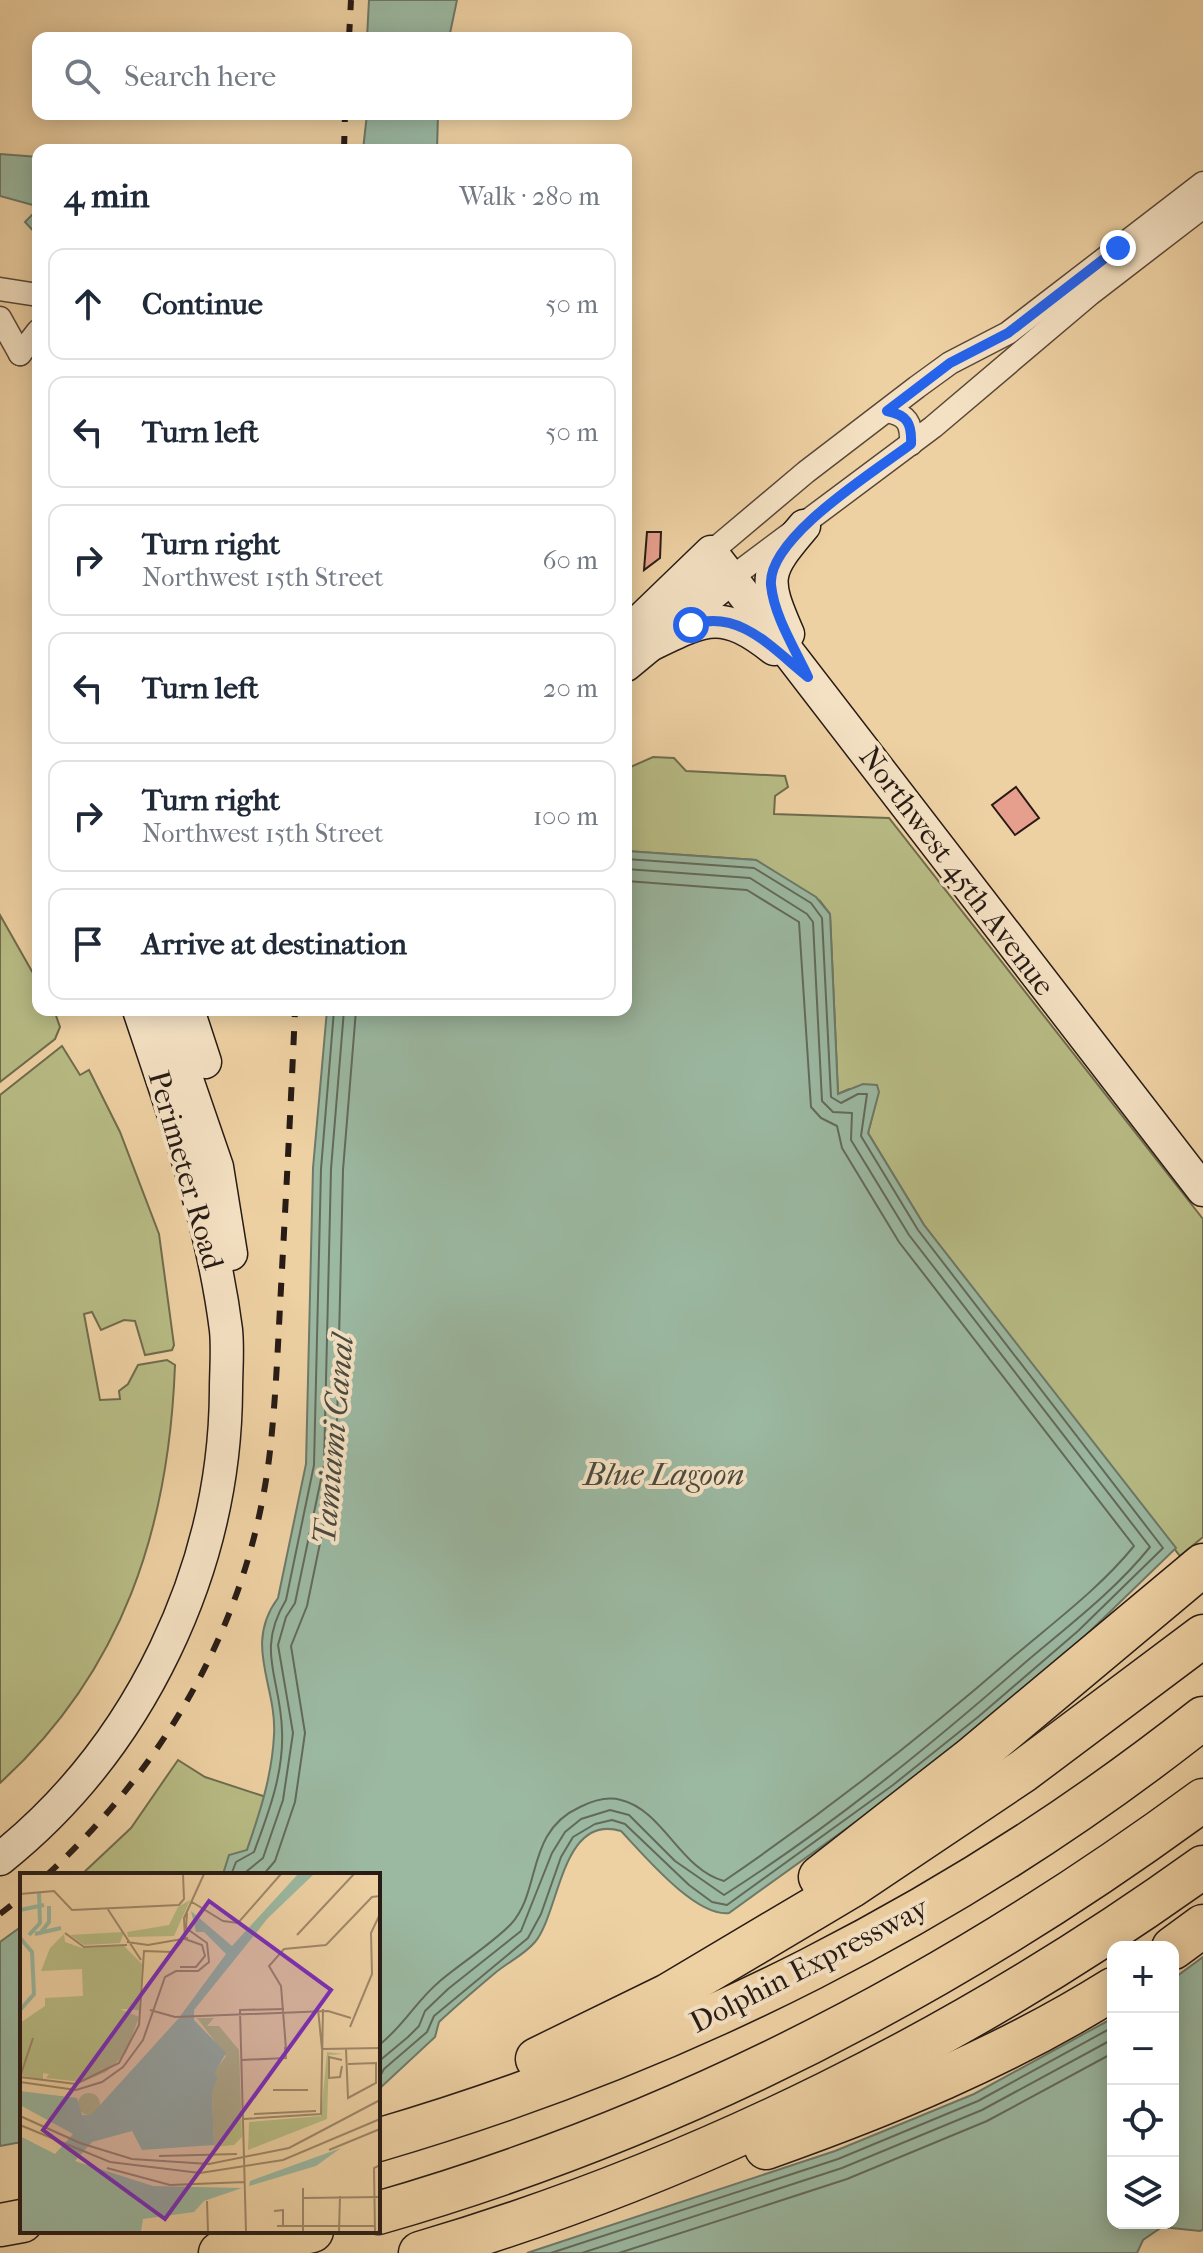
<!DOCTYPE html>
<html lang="en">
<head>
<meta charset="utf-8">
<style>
	body { margin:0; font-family:"IM FELL French Canon",serif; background:#f2f2f3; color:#1f2937 }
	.controls { position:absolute; right:24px; bottom:24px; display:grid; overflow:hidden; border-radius:16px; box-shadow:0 4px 20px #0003 }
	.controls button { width:72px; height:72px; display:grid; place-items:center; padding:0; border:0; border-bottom:2px solid #e0e1e3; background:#fff; color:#1f2937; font:40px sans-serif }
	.stop { position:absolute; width:24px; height:24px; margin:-18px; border:6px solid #2563eb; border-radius:50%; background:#fff }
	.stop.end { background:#2563eb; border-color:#fff; box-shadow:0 2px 8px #0008 }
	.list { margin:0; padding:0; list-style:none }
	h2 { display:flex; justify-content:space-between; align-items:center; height:104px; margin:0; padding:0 32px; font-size:34px }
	h2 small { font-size:26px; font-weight:400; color:#747a83 }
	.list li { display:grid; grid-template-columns:52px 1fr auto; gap:24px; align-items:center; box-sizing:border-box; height:112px; margin:0 16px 16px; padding:0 16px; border:2px solid #e0e1e3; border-radius:16px }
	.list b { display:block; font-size:30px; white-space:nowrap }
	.list p { margin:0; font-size:26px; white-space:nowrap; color:#747a83 }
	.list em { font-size:26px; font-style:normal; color:#747a83 }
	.icon { flex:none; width:44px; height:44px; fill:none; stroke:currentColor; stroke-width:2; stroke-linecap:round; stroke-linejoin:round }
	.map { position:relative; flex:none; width:1203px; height:2253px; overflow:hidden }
	.search { position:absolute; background:#fff; box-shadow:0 4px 20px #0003; left:32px; top:32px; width:600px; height:88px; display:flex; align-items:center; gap:20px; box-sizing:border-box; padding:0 28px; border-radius:16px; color:#747a83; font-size:30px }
	.panel { position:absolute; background:#fff; box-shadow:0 4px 20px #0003; left:32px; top:144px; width:600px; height:872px; border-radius:16px }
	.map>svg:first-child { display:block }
	.green { fill:#b8bc85; stroke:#706c4d; stroke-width:2 }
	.water { fill:#9bb8a1; stroke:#6d7969; stroke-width:2 }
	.pier { fill:#eed1a3 }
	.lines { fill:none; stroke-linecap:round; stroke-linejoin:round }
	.shore { stroke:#626a5b; stroke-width:2 }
	.building { fill:#e79f8d; stroke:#281b15; stroke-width:2 }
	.street-casing { stroke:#5a4838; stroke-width:25 }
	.secondary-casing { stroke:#281b15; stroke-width:35 }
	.highway-casing { stroke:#281b15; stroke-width:45 }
	.street { stroke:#f4e1c3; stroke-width:22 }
	.secondary { stroke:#f4e1c3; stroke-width:32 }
	.highway { stroke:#eed1a3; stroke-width:42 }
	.rail { stroke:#281b15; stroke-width:6; stroke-dasharray:14 14; stroke-linecap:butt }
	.route { stroke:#2563eb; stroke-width:10 }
	.labels { text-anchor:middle; stroke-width:8; stroke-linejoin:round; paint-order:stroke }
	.street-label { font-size:30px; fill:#281b15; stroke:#f4e1c3 }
	.water-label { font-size:32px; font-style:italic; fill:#4a4a3f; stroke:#f4e1c3 }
	.inset-river { fill:none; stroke:#9bb8a1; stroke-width:4 }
	.inset-road { fill:none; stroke:#9f886a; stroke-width:2 }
	.view { fill:#7b2cbf; fill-opacity:0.15; stroke:#7b2cbf; stroke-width:4 }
	.inset-edge { fill:none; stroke:#281b15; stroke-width:4 }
</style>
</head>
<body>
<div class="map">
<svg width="1203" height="2253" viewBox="0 0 1203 2253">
	<rect width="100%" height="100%" fill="#eed1a3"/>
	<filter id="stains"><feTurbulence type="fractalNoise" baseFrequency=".0025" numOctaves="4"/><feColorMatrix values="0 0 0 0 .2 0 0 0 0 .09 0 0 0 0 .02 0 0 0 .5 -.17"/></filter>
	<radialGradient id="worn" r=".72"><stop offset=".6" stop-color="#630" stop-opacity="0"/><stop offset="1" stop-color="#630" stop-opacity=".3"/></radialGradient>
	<g class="green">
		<path d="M653,757L674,758L686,771L785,776L788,787L775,796L774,814L889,818L1203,1219V1537L1180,1556L924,1225L868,1133L877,1098L849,1089L838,1094L830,914L820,901L756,860L626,851V769Z"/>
		<path d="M0,915L38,982V1010H54L60,1027L55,1039L0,1082Z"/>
		<path d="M62,1046L80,1075L89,1070L120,1132L159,1234L174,1345L172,1350L145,1355L135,1321L124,1320L101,1330L92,1312L84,1314L100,1400L120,1399L119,1391L128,1384L138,1365L167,1360L175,1365C169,1528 123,1671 0,1783V1095Z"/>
		<path d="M178,1760L205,1777L266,1797L247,1850L224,1875H81L131,1828Z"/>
	</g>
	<g class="water">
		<path d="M369,0H457L449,38H367Z"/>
		<path d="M367,114H438L437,150H363Z"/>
		<path d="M0,154L38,157V236L25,222L34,213L33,205L0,196Z"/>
		<path d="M626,851L756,860L816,897L830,914L838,1094L863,1084L877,1085L879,1092L868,1133L924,1225L1176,1548L1084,1637L994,1714L896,1793L729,1913C695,1917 643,1854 621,1831C561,1813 560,1912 535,1942C524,1955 508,1962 495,1973C476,1989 457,2005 439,2022L435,2037L378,2090V1875L223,1874L229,1855L247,1850C260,1812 272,1776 274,1735C277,1685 243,1645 278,1598L306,1464L313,1168L327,1010H626Z"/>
		<path d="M22,1926V2142L0,2146V1942Z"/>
		<path d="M1203,1957V2230L1200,2231L1162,2227L1143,2240L1137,2253H527L835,2151L974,2094L1113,2018V2223H1173V1979Z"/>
	</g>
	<path class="pier" d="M213,2231H357L356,2253H214Z"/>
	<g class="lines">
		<g class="shore">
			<path d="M231,1875L236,1862L254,1852C268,1814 284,1773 282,1731C281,1678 255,1651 286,1600L314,1465L321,1169L334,1010"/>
			<path d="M242,1875L263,1858L283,1800L293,1733L278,1645L286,1617L295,1603L324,1465L331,1169L344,1010"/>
			<path d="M263,1875L275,1861L295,1802L305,1733L291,1646L307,1606L336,1466L343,1170L356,1010"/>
			<path d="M378,2046C406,2024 414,2003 440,1981C461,1963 493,1943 511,1924C542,1890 525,1832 580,1807C592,1801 607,1796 621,1800C663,1810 681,1870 724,1881C825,1812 921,1737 1013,1657C1054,1622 1100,1588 1134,1546L899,1242L842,1148L837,1126L821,1118L811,1107L799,922L747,890L626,881"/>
			<path d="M378,2062L408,2037L419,2026L425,2011L448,1989L521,1931L552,1853L565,1832L581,1819L610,1810L629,1815L675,1861L724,1895C829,1828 926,1749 1020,1667C1064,1629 1113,1593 1150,1547L909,1235L851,1140L852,1113L833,1112L822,1101L813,922L807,914L750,878L626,869"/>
			<path d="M378,2080L384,2069L427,2032L434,2016L528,1938L541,1914L561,1857L573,1837L595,1824L612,1820L625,1824L689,1885L712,1902L727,1905L893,1785L978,1717L1078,1631L1163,1548L918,1230L861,1136L867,1094H858L841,1103L831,1097L822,918L811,903L754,868L626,859"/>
			<path d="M551,2253L838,2159L978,2101L1113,2027"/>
			<path d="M582,2253L842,2168L982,2110L1113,2039"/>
			<path d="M619,2253L847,2179L987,2121L1113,2053"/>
		</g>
	</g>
	<g class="building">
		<path d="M647,532H661L660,558L644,570Z"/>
		<path d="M1016,787L1039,818L1015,835L992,805Z"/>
	</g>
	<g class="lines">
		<defs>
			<g id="street">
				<path d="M0,289L38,295"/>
				<path d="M0,318L20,354"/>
				<path d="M20,354L38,331"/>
				<path d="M887,411C907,415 912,423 911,444"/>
				<path d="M711,552L806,472L917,387L950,363L1008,333L1203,183"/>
				<path d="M731,578L933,427L1090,294L1203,207"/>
			</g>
			<g id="secondary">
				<path d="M626,634L711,552C874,765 1037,978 1203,1190"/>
				<path d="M788,634C763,577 765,572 804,526"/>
				<path d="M648,646C704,619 721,607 774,649"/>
				<path d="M626,665L731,578"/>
				<path d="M163,1010L217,1167L231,1254"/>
				<path d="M188,1010L205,1062"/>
				<path d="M0,1859C140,1747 225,1569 226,1390C226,1371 228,1350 226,1330C212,1219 174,1115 139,1010"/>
			</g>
			<g id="highway">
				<path d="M820,1877L971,1759L1203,1565"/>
				<path d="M1173,1948L1203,1926"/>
				<path d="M537,2059L668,1995L850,1887L1023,1771L1203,1636"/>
				<path d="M378,2140C678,2052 958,1912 1203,1718"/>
				<path d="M766,2148C887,2105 1004,2057 1113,1989"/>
				<path d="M378,2213C677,2127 953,1984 1203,1800"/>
				<path d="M0,2225L22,2221"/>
				<path d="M220,2253L312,2231"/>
				<path d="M420,2253C699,2171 968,2036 1203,1867"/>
			</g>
		</defs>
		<use href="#street" class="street-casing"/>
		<use href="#secondary" class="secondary-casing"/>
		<use href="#highway" class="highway-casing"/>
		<use href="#street" class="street"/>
		<use href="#secondary" class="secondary"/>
		<use href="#highway" class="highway"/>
		<g class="rail">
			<path d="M349,38L351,0"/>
			<path d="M344,150L345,114"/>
			<path d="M47,1875C168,1763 251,1617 270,1451C276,1397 278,1342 281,1288C286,1195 291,1103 295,1010"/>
			<path d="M0,1914L22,1897"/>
		</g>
	</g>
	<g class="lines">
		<path class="route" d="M691,625C739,608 773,649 808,677C795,649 774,616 771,585C767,538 875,471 911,444C912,423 907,415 887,411L950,363L1008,333L1118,248"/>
	</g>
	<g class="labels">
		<g class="street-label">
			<text transform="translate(957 871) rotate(53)" y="10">Northwest 45th Avenue</text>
			<text transform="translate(186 1170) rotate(74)" y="10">Perimeter Road</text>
			<text transform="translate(809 1965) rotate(-27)" y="10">Dolphin Expressway</text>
		</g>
		<g class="water-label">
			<text transform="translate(333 1440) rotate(-85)" y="11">Tamiami Canal</text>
			<text x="664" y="1485">Blue Lagoon</text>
		</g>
	</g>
	<g transform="translate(20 1873)">
		<rect width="360" height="360" fill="#eed1a3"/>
		<path d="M170,27L154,63L108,64L107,59L149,52L158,34ZM104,59L100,70L64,72L50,62ZM44,61L45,69L62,75L104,73L122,91L119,137L100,136L119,144L106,180L86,199L62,209L26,205L29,201L23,200V207L0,202V150L25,133V125L63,123L62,96L21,98L30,75ZM177,145H194L187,153H199L219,177L222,264L214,272L194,274L192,221L198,203L193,201L206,183ZM307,179L323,181L309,182L307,246L228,277L229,249L301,243ZM58 231a11 11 0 1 1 22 0a11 11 0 1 1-22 0Z" fill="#b8bc85"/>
		<path d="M278,1L293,2L248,45L174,137V147L206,180L194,201L198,203L192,221L194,272L122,277L112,258L72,269L55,288L133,313L222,315L184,328L174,339L123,346L121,359H0V263L35,281L53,261L0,232V218L57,225L62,242H71L158,146L206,81L184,59H176L171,38L212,73ZM321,275L296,293L229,313L230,308Z" fill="#9bb8a1"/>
		<path class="inset-river" d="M0,37L24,32M21,59L29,49V33M15,61L41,55M9,62L20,50L19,20M0,65L12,79L14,121L0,137"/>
		<path class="inset-road" d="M0,21L34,18L52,37L159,32L164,26L163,1M172,29L203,48L218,50L261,1M87,35L121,87M45,60L64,74L107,72M277,62L334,1M165,66L164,45L184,1M107,69L128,72L168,65M123,78L152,79L162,68M160,94H176L185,83L182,72L165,66M298,136L302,176M130,137L155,144L308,138L331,145M219,137L264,136M220,137L226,359M330,154L352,101L351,60L360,41M266,176L261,113L249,93L264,76L306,72L352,24L360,23M302,176L360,175M326,176L328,225L356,210V190L328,191M222,187L266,185L265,174M322,187L309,184V205L320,204L322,193M0,204L56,211L99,190L119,152L124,78M0,204L13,165M0,209L56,217L82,209L103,194L123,167L145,104L156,98H178L189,89L187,70L166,55L167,40M253,217H288M234,241L296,238M0,243L60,270L112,286L189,291L269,275L360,227M224,246L301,241L303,136M0,252L90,289L180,300L263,287L360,246M309,277L360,256M139,283L217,281M87,295L150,312L225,309M283,315V359M283,325L360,324M187,328L188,359M254,338L263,337V353M257,353H355M319,359L320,323M355,359L354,295L360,292"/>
		<path class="view" d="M189,28L311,117L145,346L23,257Z"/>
		<rect width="360" height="360" class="inset-edge"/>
	</g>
	<rect width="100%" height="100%" filter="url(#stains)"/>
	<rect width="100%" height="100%" fill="url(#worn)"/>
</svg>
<div class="controls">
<button>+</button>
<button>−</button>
<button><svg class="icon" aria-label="locate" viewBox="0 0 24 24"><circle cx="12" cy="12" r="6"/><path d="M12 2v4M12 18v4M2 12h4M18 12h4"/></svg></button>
<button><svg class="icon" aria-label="layers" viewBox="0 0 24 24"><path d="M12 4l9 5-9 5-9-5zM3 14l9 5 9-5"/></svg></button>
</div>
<div class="stop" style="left:691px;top:625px"></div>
<div class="stop end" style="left:1118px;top:248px"></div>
<div class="search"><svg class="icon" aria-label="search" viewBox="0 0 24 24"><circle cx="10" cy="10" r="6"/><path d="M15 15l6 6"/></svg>Search here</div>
<section class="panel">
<h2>4 min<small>Walk · 280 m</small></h2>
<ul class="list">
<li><svg class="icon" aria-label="ahead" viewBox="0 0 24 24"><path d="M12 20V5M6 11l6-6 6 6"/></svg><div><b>Continue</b></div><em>50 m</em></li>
<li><svg class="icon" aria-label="left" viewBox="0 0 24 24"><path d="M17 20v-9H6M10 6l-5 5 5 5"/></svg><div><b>Turn left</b></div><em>50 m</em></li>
<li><svg class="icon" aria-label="right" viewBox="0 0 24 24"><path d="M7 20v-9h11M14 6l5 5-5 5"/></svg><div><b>Turn right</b><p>Northwest 15th Street</p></div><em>60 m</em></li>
<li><svg class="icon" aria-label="left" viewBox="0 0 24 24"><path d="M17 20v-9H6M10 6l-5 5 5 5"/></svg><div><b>Turn left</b></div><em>20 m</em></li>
<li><svg class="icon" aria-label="right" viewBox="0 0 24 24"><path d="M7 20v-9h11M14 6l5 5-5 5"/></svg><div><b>Turn right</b><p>Northwest 15th Street</p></div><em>100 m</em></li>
<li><svg class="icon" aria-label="arrive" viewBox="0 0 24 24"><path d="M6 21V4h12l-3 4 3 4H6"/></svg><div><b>Arrive at destination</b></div></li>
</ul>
</section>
</div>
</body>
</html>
